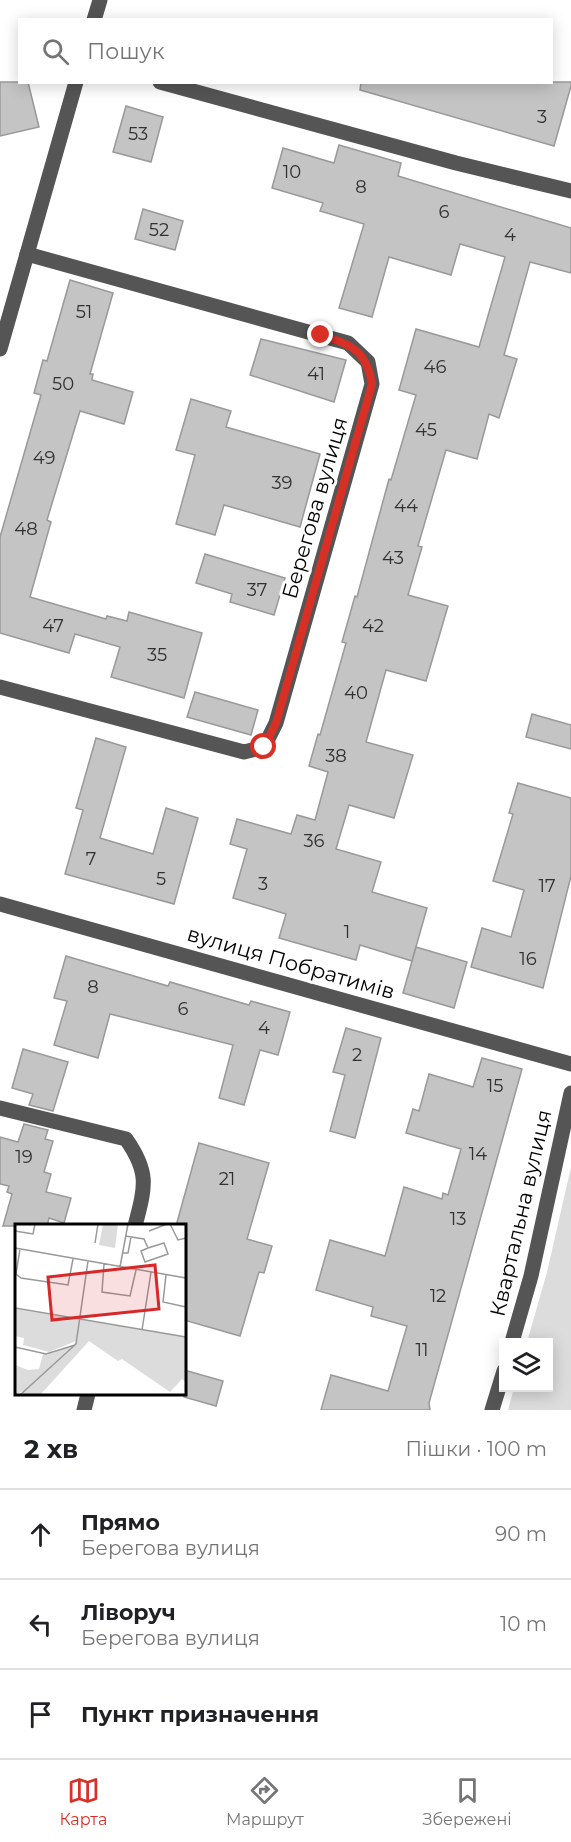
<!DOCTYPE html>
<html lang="uk">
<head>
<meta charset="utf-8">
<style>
	body { margin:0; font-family:Montserrat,sans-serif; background:#f2f2f2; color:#202124 }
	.controls { position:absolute; right:18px; bottom:18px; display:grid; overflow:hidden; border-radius:0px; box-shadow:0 3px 15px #0003 }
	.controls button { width:54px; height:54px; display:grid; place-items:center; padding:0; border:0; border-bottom:2px solid #e0e0e0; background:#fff; color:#202124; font:30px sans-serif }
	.stop { position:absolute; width:18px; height:18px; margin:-14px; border:4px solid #d93025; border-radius:50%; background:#fff }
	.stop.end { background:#d93025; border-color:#fff; box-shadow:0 2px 6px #0008 }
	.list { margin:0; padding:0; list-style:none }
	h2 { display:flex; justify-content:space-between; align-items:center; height:78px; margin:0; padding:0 24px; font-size:26px }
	h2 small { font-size:20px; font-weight:400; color:#757577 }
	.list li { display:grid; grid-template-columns:39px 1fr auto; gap:18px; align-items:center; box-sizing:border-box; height:90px; padding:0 24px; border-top:2px solid #e0e0e0 }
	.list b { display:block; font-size:22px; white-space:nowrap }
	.list p { margin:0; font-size:20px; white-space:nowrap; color:#757577 }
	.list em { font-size:20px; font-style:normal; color:#757577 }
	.icon { flex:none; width:33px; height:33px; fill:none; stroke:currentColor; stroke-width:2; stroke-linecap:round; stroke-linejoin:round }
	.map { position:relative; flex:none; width:571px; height:1410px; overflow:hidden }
	.search { position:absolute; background:#fff; box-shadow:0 3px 15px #0003; left:18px; right:18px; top:18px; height:66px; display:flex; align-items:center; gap:15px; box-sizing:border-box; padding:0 21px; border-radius:0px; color:#757577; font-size:22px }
	.sheet { height:348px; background:#fff }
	nav { display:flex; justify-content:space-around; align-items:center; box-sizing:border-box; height:84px; border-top:2px solid #e0e0e0; background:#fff; font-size:16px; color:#757577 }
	nav a { display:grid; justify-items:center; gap:3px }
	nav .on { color:#d93025 }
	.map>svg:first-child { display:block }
	.green { fill:#dcdcdc }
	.building { fill:#c4c4c4; stroke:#999; stroke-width:1.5 }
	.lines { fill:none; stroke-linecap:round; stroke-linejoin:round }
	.minor { stroke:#555; stroke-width:15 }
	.route { stroke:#d93025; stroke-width:8 }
	.labels { text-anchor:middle; stroke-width:6; stroke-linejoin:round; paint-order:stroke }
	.number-label { font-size:18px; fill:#313131 }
	.street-label { font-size:21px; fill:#000; stroke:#fff }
	.inset-road { fill:none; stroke:#999; stroke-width:1.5 }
	.view { fill:#d62828; fill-opacity:0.15; stroke:#d62828; stroke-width:3 }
	.inset-edge { fill:none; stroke:#000; stroke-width:3 }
</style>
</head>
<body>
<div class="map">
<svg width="571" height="1410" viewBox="0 0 571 1410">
	<rect width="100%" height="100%" fill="#fff"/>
	<path class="green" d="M571,1167V1410H508L514,1388H548V1342H527L547,1272Z"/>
	<g class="building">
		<path d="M0,82H28L39,127L0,136Z"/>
		<path d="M361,82H571V86L554,146L360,90Z"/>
		<path d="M126,106L163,117L151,162L113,152Z"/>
		<path d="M339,145L401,163L398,176L571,228V273L530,262L504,355L517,359L499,418L489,414L477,459L446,450L418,546L422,547L408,595L448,606L426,681L386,670L366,742L413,755L394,818L349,805L336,849L381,862L372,892L427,908L412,961L360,945L356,960L279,938L286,914L233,898L247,849L230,844L237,819L291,834L297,815L315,820L328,772L309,766L318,734L320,735L346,643L342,642L355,596L357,597L389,479L391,480L416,395L399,390L416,329L479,347L505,257L460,244L451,275L389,257L372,317L339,308L364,224L320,211L323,203L272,188L283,148L334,163Z"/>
		<path d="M143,209L183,221L175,250L135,239Z"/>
		<path d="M70,280L113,293L90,374H93L92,380L133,392L124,424L80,411L47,520L51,522L30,597L106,619L107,616L127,621L129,612L202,633L184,698L111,677L120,647L75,634L69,653L0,633V537L41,395L34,393L43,360L47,361Z"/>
		<path d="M261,339L346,360L334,402L250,375Z"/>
		<path d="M191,399L231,411L226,427L320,454L300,527L224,505L215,535L176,524L195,455L176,450Z"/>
		<path d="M205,554L285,578L274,615L230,602L232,594L196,583Z"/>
		<path d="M195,692L258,710L251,735L187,717Z"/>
		<path d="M532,714L571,725V749L526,737Z"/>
		<path d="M96,738L126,747L100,838L153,854L166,808L198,818L174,904L65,874L83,810L76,808Z"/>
		<path d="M518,783L571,798V876L543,988L471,967L482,928L511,937L524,890L493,881L513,814L509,813Z"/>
		<path d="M416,947L467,962L454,1008L403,993Z"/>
		<path d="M66,956L168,986L170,982L249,1005L251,1001L290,1012L278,1055L260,1050L244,1105L219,1098L233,1045L110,1014L98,1058L54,1045L67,1001L54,998Z"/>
		<path d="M346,1028L381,1038L355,1138L330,1131L345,1075L333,1072Z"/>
		<path d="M23,1049L68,1062L53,1111L29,1105L33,1094L12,1088Z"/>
		<path d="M482,1058L522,1069L429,1403L430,1410H321L331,1375L388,1391L407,1326L371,1316L373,1307L316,1290L330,1240L385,1256L404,1187L442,1199L443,1193L448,1195L461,1149L406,1133L413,1109L419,1111L429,1074L473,1087Z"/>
		<path d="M24,1124L48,1130L45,1139L53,1141L44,1172L51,1174L46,1192L71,1198L64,1223L49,1218L47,1226H3L12,1194L7,1192L9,1186L0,1184V1137L18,1142Z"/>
		<path d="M199,1143L269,1163L247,1239L272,1246L264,1273L259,1272L240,1336L184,1320V1226H176Z"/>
		<path d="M184,1370L223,1381L216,1406L184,1397Z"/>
	</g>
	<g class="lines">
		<g class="minor">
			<path d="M94,20L100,0"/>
			<path d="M160,82L456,163L571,191"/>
			<path d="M0,349L76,82"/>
			<path d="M0,687L244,752L264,747L276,723L372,384L368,362L348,343L27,254"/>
			<path d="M0,904L571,1064"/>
			<path d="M0,1108L126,1139C150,1173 145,1187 135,1226"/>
			<path d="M512,1342L531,1276L571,1093"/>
			<path d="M84,1410L88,1394"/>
			<path d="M492,1410L504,1371"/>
		</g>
	</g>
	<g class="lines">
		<path class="route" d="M264,747L276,723L372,384C366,350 352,345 321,335"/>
	</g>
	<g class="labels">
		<g class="number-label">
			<text x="542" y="123">3</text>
			<text x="138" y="140">53</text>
			<text x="292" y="178">10</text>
			<text x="361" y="193">8</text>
			<text x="444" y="218">6</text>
			<text x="159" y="236">52</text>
			<text x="510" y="241">4</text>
			<text x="84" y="318">51</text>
			<text x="435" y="373">46</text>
			<text x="316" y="380">41</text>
			<text x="63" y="390">50</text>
			<text x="426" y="436">45</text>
			<text x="44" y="464">49</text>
			<text x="282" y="489">39</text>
			<text x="406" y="512">44</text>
			<text x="26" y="535">48</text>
			<text x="393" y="564">43</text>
			<text x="257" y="596">37</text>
			<text x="53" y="632">47</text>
			<text x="373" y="632">42</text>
			<text x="157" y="661">35</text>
			<text x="356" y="699">40</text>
			<text x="336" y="762">38</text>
			<text x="314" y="847">36</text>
			<text x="91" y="865">7</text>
			<text x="161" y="885">5</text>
			<text x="263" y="890">3</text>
			<text x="547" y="892">17</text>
			<text x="347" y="938">1</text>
			<text x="528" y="965">16</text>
			<text x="93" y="993">8</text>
			<text x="183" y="1015">6</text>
			<text x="264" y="1034">4</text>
			<text x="357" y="1061">2</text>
			<text x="495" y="1092">15</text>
			<text x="478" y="1160">14</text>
			<text x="24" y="1163">19</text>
			<text x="227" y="1185">21</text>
			<text x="458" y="1225">13</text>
			<text x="438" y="1302">12</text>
			<text x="422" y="1356">11</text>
		</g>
		<g class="street-label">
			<text transform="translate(315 508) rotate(-74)" y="7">Берегова вулиця</text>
			<text transform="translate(291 963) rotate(16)" y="7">вулиця Побратимів</text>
			<text transform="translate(521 1213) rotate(-77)" y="7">Квартальна вулиця</text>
		</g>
	</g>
	<g transform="translate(15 1224)">
		<rect width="171" height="171" fill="#fff"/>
		<path d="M88,0H103L100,24L84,21ZM0,85L171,113V158L167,155L155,168L107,135L103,137L74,117L25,171H5L8,167L0,171V141L13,146L24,145L28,130L58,122L61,117L34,128L8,121L9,114L0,112Z" fill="#dcdcdc"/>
		<path class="inset-road" d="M155,0L163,16L171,14M0,7L18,10L20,0M134,7L152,0M110,12L129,15L133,24L126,27L130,38L153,30L149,19L133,24M80,19L83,0M0,24L171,54M5,25L1,50L6,54L53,61L58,35M107,29H113L116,13M89,40L87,68L115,72L121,46M105,43L113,0M151,51L148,78L171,83M0,84L171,113M127,106L136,48M0,123L31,130L60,121M5,171L61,120L73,37"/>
		<path class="view" d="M140,41L144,85L37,96L33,53Z"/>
		<rect width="171" height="171" class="inset-edge"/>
	</g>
</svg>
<div class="controls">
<button><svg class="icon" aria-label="layers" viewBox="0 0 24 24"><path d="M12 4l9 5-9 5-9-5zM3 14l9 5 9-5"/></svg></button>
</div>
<div class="stop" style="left:264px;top:747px"></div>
<div class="stop end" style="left:321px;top:335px"></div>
<div class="search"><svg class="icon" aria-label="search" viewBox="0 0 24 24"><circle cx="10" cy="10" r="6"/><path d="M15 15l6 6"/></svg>Пошук</div>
</div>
<section class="sheet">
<h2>2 хв<small>Пішки · 100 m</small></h2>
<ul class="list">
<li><svg class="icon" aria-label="ahead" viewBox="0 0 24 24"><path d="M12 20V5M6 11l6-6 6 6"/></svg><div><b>Прямо</b><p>Берегова вулиця</p></div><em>90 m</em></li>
<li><svg class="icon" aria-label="left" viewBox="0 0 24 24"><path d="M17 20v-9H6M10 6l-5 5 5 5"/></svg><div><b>Ліворуч</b><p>Берегова вулиця</p></div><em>10 m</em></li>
<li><svg class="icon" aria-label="arrive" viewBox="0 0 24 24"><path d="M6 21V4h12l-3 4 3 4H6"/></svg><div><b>Пункт призначення</b></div></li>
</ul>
</section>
<nav>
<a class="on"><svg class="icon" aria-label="map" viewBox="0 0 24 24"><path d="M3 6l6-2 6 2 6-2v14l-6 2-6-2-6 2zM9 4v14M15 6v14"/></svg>Карта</a>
<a><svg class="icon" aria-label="directions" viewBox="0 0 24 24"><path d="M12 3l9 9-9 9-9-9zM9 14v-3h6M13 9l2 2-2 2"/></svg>Маршрут</a>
<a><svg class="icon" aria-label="saved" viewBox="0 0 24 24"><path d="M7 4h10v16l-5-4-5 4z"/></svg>Збережені</a>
</nav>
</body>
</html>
